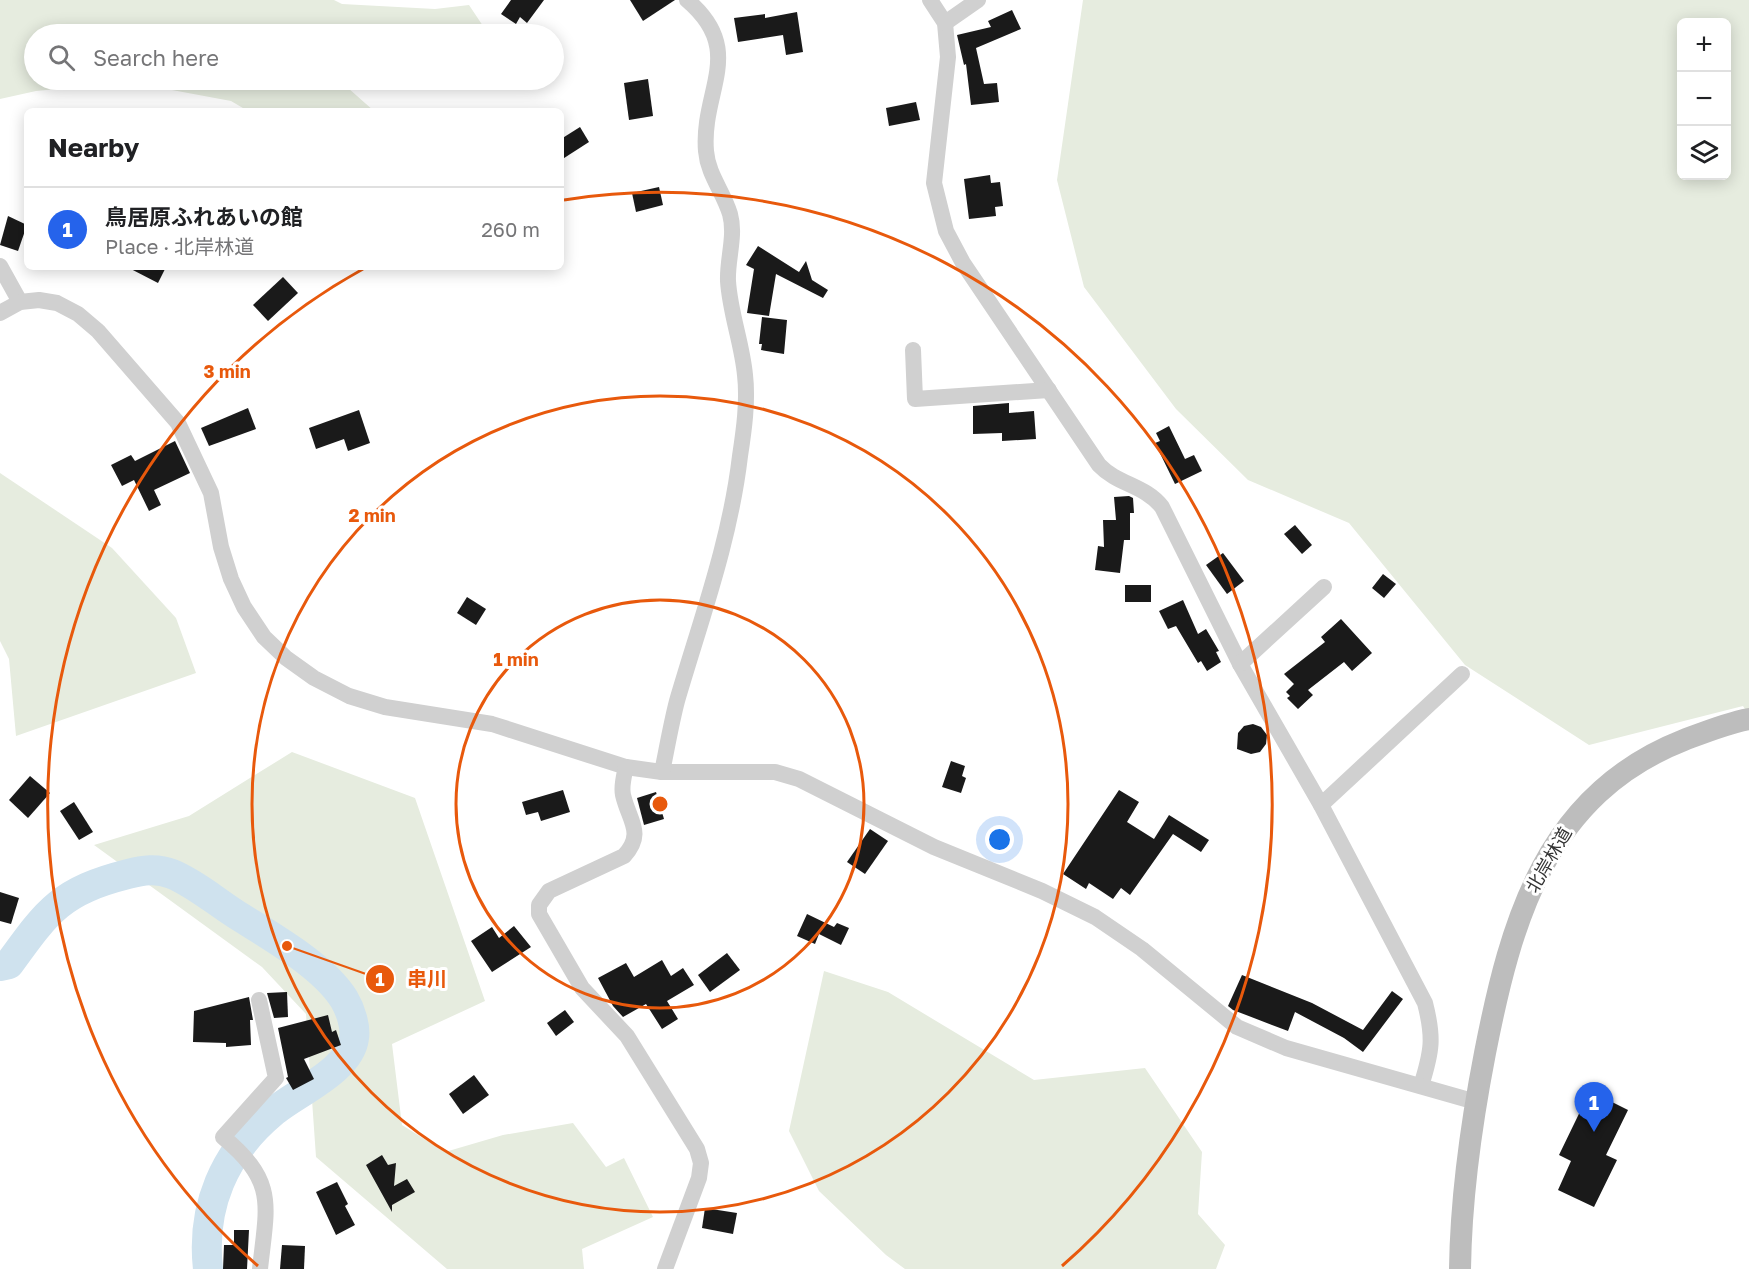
<!DOCTYPE html>
<html lang="en">
<head>
<meta charset="utf-8">
<style>
	body { margin:0; font-family:"Golos Text","Noto Sans JP",sans-serif; background:#f2f2f2; color:#202124 }
	.controls { position:absolute; right:18px; top:18px; display:grid; overflow:hidden; border-radius:9px; box-shadow:0 3px 15px #0003 }
	.controls button { width:54px; height:54px; display:grid; place-items:center; padding:0; border:0; border-bottom:2px solid #e0e0e0; background:#fff; color:#202124; font:30px sans-serif }
	.you { position:absolute; left:1000px; top:840px; width:21px; height:21px; margin:-15px; border:4px solid #fff; border-radius:50%; background:#1a73e8; box-shadow:0 0 0 9px #1a73e833 }
	.badge { display:grid; place-items:center; width:39px; height:39px; border-radius:50%; background:#2563eb; color:#fff; font-size:20px; font-weight:700 }
	.pin { position:absolute; translate:-50% -50px; filter:drop-shadow(0 2px 3px #0008) }
	.pin::after { content:''; position:absolute; top:32px; width:21px; height:18px; background:inherit; clip-path:polygon(0 0,100% 0,50% 100%) }
	.list { margin:0; padding:0; list-style:none }
	h2 { display:flex; justify-content:space-between; align-items:center; height:78px; margin:0; padding:0 24px; font-size:26px }
	h2 small { font-size:20px; font-weight:400; color:#757577 }
	.list li { display:grid; grid-template-columns:39px 1fr auto; gap:18px; align-items:center; box-sizing:border-box; height:84px; padding:0 24px; border-top:2px solid #e0e0e0 }
	.list b { display:block; font-size:22px; white-space:nowrap }
	.list p { margin:0; font-size:20px; white-space:nowrap; color:#757577 }
	.list em { font-size:20px; font-style:normal; color:#757577 }
	.icon { flex:none; width:33px; height:33px; fill:none; stroke:currentColor; stroke-width:2; stroke-linecap:round; stroke-linejoin:round }
	.map { position:relative; flex:none; width:1749px; height:1269px; overflow:hidden }
	.search { position:absolute; background:#fff; box-shadow:0 3px 15px #0003; left:24px; top:24px; width:540px; height:66px; display:flex; align-items:center; gap:15px; box-sizing:border-box; padding:0 21px; border-radius:33px; color:#757577; font-size:22px }
	.panel { position:absolute; background:#fff; box-shadow:0 3px 15px #0003; left:24px; top:108px; width:540px; height:162px; border-radius:9px }
	.map>svg:first-child { display:block }
	.green { fill:#e6ecdf; fill-rule:evenodd }
	.lines { fill:none; stroke-linecap:round; stroke-linejoin:round }
	.river { stroke:#cfe2ee; stroke-width:30 }
	.building { fill:#1a1a1a }
	.street { stroke:#d0d0d0; stroke-width:16 }
	.secondary { stroke:#bdbdbd; stroke-width:22 }
	.ring { fill:none; stroke:#e8590c; stroke-width:3 }
	.labels { text-anchor:middle; stroke-width:6; stroke-linejoin:round; paint-order:stroke }
	.street-label { font-size:18px; fill:#333; stroke:#fff }
	.centre { fill:#e8590c; stroke:#fff; stroke-width:3 }
	.ring-label { font-size:18px; text-anchor:middle; font-weight:bold; fill:#e8590c; stroke:#fff; stroke-width:6; stroke-linejoin:round; paint-order:stroke }
	.leader { fill:none; stroke:#e8590c; stroke-width:2 }
	.callout-dot { fill:#e8590c; stroke:#fff; stroke-width:2 }
	.mark-label { font-size:18px; text-anchor:middle; font-weight:bold; fill:#fff }
	.callout-label { font-size:20px; text-anchor:middle; font-weight:bold; fill:#e8590c; stroke:#fff; stroke-width:6; stroke-linejoin:round; paint-order:stroke }
</style>
</head>
<body>
<div class="map">
<svg width="1749" height="1269" viewBox="0 0 1749 1269">
	<rect width="100%" height="100%" fill="#fff"/>
	<g class="green">
		<path d="M0,0H334L342,4L435,9L469,5L483,26L474,34H34V80H339L374,111H248L231,101L129,82L36,91L0,99Z"/>
		<path d="M1083,0H1749V715L1743,706L1589,745L1465,665L1349,523L1248,480L1176,409L1084,287L1057,180ZM1682,22H1726V176H1682Z"/>
		<path d="M0,473L112,548L176,618L196,673L16,736L9,659L0,641Z"/>
		<path d="M292,752L415,798L485,1001L392,1044L402,1125L445,1152L503,1135L573,1123L606,1167L624,1158L653,1217L582,1249L584,1269H447L316,1157L306,1014L262,967L94,845L189,816Z"/>
		<path d="M824,971L888,992L1034,1080L1145,1068L1202,1152L1198,1214L1225,1245L1216,1269H905L886,1255L819,1191L789,1131Z"/>
	</g>
	<g class="lines">
		<path class="river" d="M0,966L9,964C48,910 61,891 128,874C143,870 157,868 172,874C194,883 214,900 234,913C268,935 322,964 344,999C350,1009 356,1026 354,1038C350,1071 295,1093 272,1113C224,1153 201,1207 208,1269"/>
	</g>
	<g class="building">
		<path d="M511,0H544L527,23L520,17L516,24L501,14Z"/>
		<path d="M630,0H675L643,21Z"/>
		<path d="M1012,10L1021,29L976,48L984,84L997,83L999,102L971,105L966,64L964,65L957,35L991,27L988,21Z"/>
		<path d="M797,12L803,52L786,55L783,35L738,42L734,18L765,14V18Z"/>
		<path d="M648,79L653,116L629,120L624,83Z"/>
		<path d="M916,102L920,120L889,126L886,108Z"/>
		<path d="M580,127L589,142L561,160V139Z"/>
		<path d="M990,175L991,183L1000,182L1003,206L995,207L996,216L969,219L964,179Z"/>
		<path d="M659,187L663,205L636,212L632,193Z"/>
		<path d="M8,216L27,225L18,251L0,245Z"/>
		<path d="M758,246L799,272L806,261L812,280L828,290L823,298L776,274L769,316L747,313L754,269L746,265Z"/>
		<path d="M127,267H166L158,283Z"/>
		<path d="M283,277L298,293L268,321L253,305Z"/>
		<path d="M762,317L787,320L784,354L761,350L762,344H759Z"/>
		<path d="M1009,403V413L1034,411L1036,439L1002,441V433L973,434V406Z"/>
		<path d="M248,408L256,429L209,446L201,428Z"/>
		<path d="M359,410L370,443L348,451L344,439L316,449L309,428Z"/>
		<path d="M1169,426L1185,459L1194,455L1202,471L1175,484L1155,443L1160,441L1156,433Z"/>
		<path d="M175,441L190,473L154,490L161,505L149,511L134,480L122,486L111,465L131,455L135,461Z"/>
		<path d="M1129,496L1133,498L1134,513H1130V540H1124L1120,573L1095,570L1098,546L1104,547L1103,520H1116L1114,497Z"/>
		<path d="M1295,525L1312,545L1302,554L1284,534Z"/>
		<path d="M1223,553L1244,581L1227,594L1206,565Z"/>
		<path d="M1383,574L1396,584L1384,598L1372,588Z"/>
		<rect x="1125" y="585" width="26" height="17"/>
		<path d="M467,597L486,609L476,625L457,613Z"/>
		<path d="M1183,600L1198,634L1206,629L1219,651L1216,652L1221,662L1207,671L1201,661L1198,663L1176,626L1168,629L1159,611Z"/>
		<path d="M1341,619L1372,653L1352,671L1344,662L1308,690L1313,695L1298,709L1287,698L1290,696L1286,692L1294,684L1284,674L1325,642L1321,637Z"/>
		<path d="M1253,724L1261,727L1267,735L1266,744L1260,752L1251,754L1237,749L1238,733L1244,726Z"/>
		<path d="M951,761L965,766L962,776L966,778L961,793L942,787Z"/>
		<path d="M30,776L50,793L28,818L9,800Z"/>
		<path d="M563,790L570,812L541,821L538,812L526,815L522,802Z"/>
		<path d="M1119,790L1139,802L1127,822L1154,839L1169,815L1209,840L1201,852L1173,834L1130,895L1121,888L1113,899L1089,883L1086,889L1063,874Z"/>
		<path d="M656,792L664,819L644,825L637,798Z"/>
		<path d="M74,802L93,832L79,840L60,811Z"/>
		<path d="M870,829L888,841L865,874L847,862Z"/>
		<path d="M0,892L19,898L11,924L0,921Z"/>
		<path d="M807,914L834,927L837,923L849,928L841,945L819,934L815,944L797,936Z"/>
		<path d="M514,926L531,947L492,972L471,941L492,927L499,938Z"/>
		<path d="M727,953L740,970L710,992L698,975Z"/>
		<path d="M662,960L671,976L683,968L694,985L667,1001L678,1019L662,1029L646,1004L623,1017L613,1006L598,978L626,963L634,977Z"/>
		<path d="M1242,975L1312,1003L1363,1030L1392,991L1403,999L1363,1052L1344,1038L1295,1012L1288,1031L1233,1010L1228,1006Z"/>
		<path d="M287,992L288,1017L274,1018L267,993Z"/>
		<path d="M249,997L253,1020H250L251,1045L226,1047V1043L193,1042L194,1011Z"/>
		<path d="M565,1010L574,1022L556,1036L547,1023Z"/>
		<path d="M328,1015L332,1032L336,1030L341,1045L304,1059L314,1079L293,1090L286,1078L288,1077L278,1028Z"/>
		<path d="M474,1075L489,1095L463,1114L449,1094Z"/>
		<path d="M1590,1091L1628,1110L1606,1155L1617,1160L1594,1207L1558,1190L1571,1161L1559,1155Z"/>
		<path d="M382,1155L388,1165L396,1163L394,1186L407,1179L415,1192L392,1205V1212L366,1165Z"/>
		<path d="M337,1182L348,1204L345,1206L355,1225L336,1235L316,1192Z"/>
		<path d="M705,1208L737,1213L733,1234L702,1228Z"/>
		<path d="M234,1230H249L247,1269H223L224,1245H234Z"/>
		<path d="M282,1245L305,1246L304,1269H280Z"/>
	</g>
	<g class="lines">
		<g class="street">
			<path d="M930,0L945,23L948,57L934,183L946,231L963,263L1099,465C1118,485 1145,485 1162,507L1240,664L1321,805L1425,1003C1434,1038 1432,1051 1421,1086"/>
			<path d="M945,23L978,0"/>
			<path d="M0,266L20,302"/>
			<path d="M0,313L20,302L39,300L57,303L78,314L98,331L178,423L211,493L221,547L231,579L244,607L264,637L286,658L314,678L349,696L385,707L492,724L626,767L662,772H775L799,779L934,847L1042,891L1095,917L1142,949L1237,1027L1286,1048L1476,1102"/>
			<path d="M913,350L915,399L1049,390"/>
			<path d="M1240,664L1324,587"/>
			<path d="M626,767C624,776 621,786 623,795C629,821 645,833 624,856L549,891L539,905V914L582,988L627,1036L697,1149L701,1163L699,1178L665,1269"/>
			<path d="M662,772C667,748 671,724 677,701C701,619 730,541 740,456C744,430 748,401 745,375C742,343 730,313 728,281C727,259 736,236 730,214C723,191 708,175 706,151C701,90 747,51 687,0"/>
			<path d="M1321,805L1462,674"/>
			<path d="M259,1000L276,1078L223,1137C277,1182 267,1204 260,1269"/>
		</g>
		<path class="secondary" d="M1460,1269C1461,1196 1471,1125 1485,1053C1511,920 1546,794 1684,740C1705,732 1727,723 1749,719"/>
	</g>
	<g class="ring">
		<circle cx="660" cy="804" r="204"/>
		<circle cx="660" cy="804" r="408"/>
		<path d="M258 1266A612 612 0 0 1 363 269M564 200A612 612 0 0 1 1062 1266"/>
	</g>
	<g class="labels">
		<g class="street-label">
			<text transform="translate(1549 860) rotate(-60)" y="6">北岸林道</text>
		</g>
	</g>
	<circle cx="660" cy="804" r="9" class="centre"/>
	<g class="ring-label">
		<text x="227" y="378">3 min</text>
		<text x="372" y="522">2 min</text>
		<text x="516" y="666">1 min</text>
	</g>
	<path class="leader" d="M287 946L380 979"/>
	<g class="callout-dot">
		<circle cx="287" cy="946" r="6"/>
		<circle cx="380" cy="979" r="15"/>
	</g>
	<g class="mark-label">
		<text x="380" y="986">1</text>
	</g>
	<g class="callout-label">
		<text x="427" y="986">串川</text>
	</g>
</svg>
<div class="controls">
<button>+</button>
<button>−</button>
<button><svg class="icon" aria-label="layers" viewBox="0 0 24 24"><path d="M12 4l9 5-9 5-9-5zM3 14l9 5 9-5"/></svg></button>
</div>
<div class="you"></div>
<div class="pin badge" style="left:1594px;top:1132px">1</div>
<div class="search"><svg class="icon" aria-label="search" viewBox="0 0 24 24"><circle cx="10" cy="10" r="6"/><path d="M15 15l6 6"/></svg>Search here</div>
<section class="panel">
<h2>Nearby<small></small></h2>
<ul class="list">
<li><span class="badge">1</span><div><b>鳥居原ふれあいの館</b><p>Place · 北岸林道</p></div><em>260 m</em></li>
</ul>
</section>
</div>
</body>
</html>
